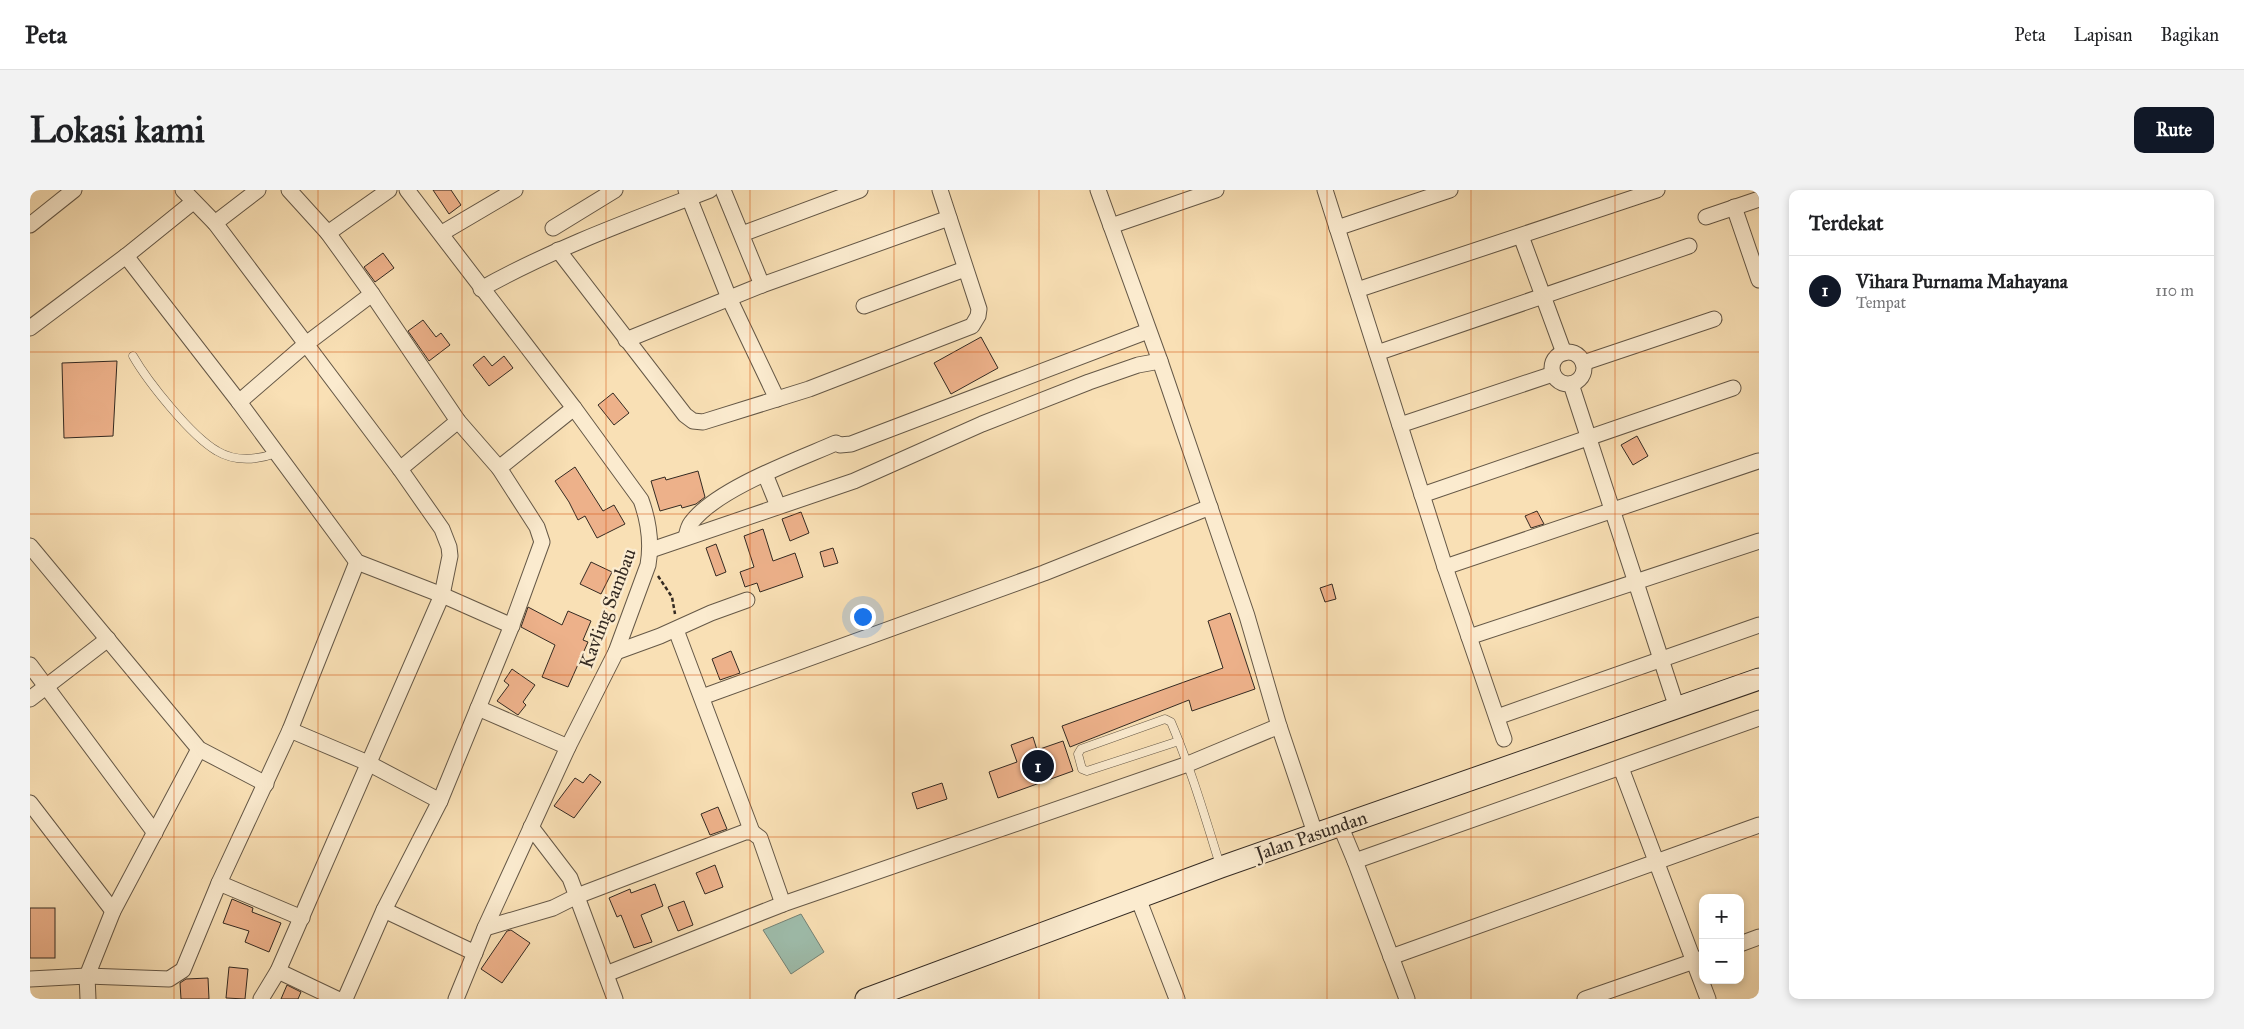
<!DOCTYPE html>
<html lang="id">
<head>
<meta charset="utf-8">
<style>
	body { margin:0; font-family:"IM FELL Great Primer",serif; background:#f2f2f2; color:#202124 }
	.controls { position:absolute; right:15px; bottom:15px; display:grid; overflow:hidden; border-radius:10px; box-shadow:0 2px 8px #0003 }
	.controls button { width:45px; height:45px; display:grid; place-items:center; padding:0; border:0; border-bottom:1px solid #e0e0e0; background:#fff; color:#202124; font:25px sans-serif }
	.you { position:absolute; left:832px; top:426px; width:18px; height:18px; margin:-12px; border:4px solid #fff; border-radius:50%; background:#1a73e8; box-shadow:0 0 0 8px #1a73e833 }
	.badge { display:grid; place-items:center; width:32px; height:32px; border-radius:50%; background:#111827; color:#fff; font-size:16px; font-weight:700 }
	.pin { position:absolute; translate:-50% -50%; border:2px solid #fff; box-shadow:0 1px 5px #0006 }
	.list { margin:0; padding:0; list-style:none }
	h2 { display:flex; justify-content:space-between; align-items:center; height:65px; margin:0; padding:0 20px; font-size:21px }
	h2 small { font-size:16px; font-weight:400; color:#757577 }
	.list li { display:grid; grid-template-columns:32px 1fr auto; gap:15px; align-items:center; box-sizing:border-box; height:70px; padding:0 20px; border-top:1px solid #e0e0e0 }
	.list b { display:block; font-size:19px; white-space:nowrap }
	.list p { margin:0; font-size:16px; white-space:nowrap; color:#757577 }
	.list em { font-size:16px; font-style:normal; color:#757577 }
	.map { position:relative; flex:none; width:1729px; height:809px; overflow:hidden; border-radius:10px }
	header { display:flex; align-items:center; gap:30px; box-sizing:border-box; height:70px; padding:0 25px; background:#fff; border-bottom:1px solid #e0e0e0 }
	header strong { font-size:24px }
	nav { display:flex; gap:28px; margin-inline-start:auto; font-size:18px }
	.intro { display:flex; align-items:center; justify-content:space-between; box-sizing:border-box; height:120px; padding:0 30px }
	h1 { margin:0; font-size:35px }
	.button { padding:12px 22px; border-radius:10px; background:#111827; color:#fff; font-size:18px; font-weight:700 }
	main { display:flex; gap:30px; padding:0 30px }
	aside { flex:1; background:#fff; border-radius:10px; box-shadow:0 2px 8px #0003 }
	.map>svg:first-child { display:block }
	.water { fill:#9ebdac; stroke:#748275 }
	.building { fill:#edb18a; stroke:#342a22 }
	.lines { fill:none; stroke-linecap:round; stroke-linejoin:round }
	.lane-casing { stroke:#655847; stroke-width:9 }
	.street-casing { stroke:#655847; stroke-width:17 }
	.secondary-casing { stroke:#342a22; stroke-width:23 }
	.path { stroke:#342a22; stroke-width:2.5; stroke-dasharray:4 2.5; stroke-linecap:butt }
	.lane { stroke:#fbebcf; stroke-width:8 }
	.street { stroke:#fbebcf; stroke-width:15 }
	.secondary { stroke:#fbebcf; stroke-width:21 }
	.grid { fill:none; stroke:#d6540e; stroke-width:1; stroke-opacity:0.55 }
	.labels { text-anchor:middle; stroke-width:5; stroke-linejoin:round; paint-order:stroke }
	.street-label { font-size:19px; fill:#342a22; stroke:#fbebcf }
</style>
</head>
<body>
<header>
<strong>Peta</strong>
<nav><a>Peta</a><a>Lapisan</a><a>Bagikan</a></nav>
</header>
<div class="intro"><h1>Lokasi kami</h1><a class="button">Rute</a></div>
<main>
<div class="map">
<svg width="1729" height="809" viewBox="0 0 1729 809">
	<rect width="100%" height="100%" fill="#f9e0b5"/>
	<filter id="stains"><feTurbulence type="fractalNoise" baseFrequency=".004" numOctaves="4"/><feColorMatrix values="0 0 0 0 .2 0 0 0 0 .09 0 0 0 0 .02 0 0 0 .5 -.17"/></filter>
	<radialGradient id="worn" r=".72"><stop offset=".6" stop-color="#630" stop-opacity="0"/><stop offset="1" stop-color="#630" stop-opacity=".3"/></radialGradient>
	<path class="water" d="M771,724L794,762L761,784L733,740Z"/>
	<g class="building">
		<path d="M403,0H421L431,15L419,24Z"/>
		<path d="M353,63L364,78L345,92L334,77Z"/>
		<path d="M393,130L406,147L411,143L420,155L399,171L378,141Z"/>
		<path d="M951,147L968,178L921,204L904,173Z"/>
		<path d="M454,166L462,176L474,166L483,178L459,196L443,175Z"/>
		<path d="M87,171L83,246L34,248L32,173Z"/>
		<path d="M583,203L599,223L584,235L568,215Z"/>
		<path d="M1607,246L1618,266L1603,275L1591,255Z"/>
		<path d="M545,277L573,321L584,315L595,334L567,348L555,326L548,330L539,312L525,291Z"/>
		<path d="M668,281L675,307L666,314L652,318L651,315L630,321L621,291L635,287L636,290Z"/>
		<path d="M1507,321L1514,334L1501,338L1495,326Z"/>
		<path d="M771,322L779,343L760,351L752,329Z"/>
		<path d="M733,339L743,371L765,363L773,387L730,402L727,393L715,397L710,382L724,377L714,346Z"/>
		<path d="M686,354L696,382L686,386L676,358Z"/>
		<path d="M803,358L808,373L794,377L790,362Z"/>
		<path d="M561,372L582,382L571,404L550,394Z"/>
		<path d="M1302,394L1306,409L1295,412L1290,398Z"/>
		<path d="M498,417L532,435L538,421L561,431L553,450L558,452L538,497L512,487L525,455L491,437Z"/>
		<path d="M1200,423L1225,499L1162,521L1159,510L1040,557L1032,536L1193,478L1178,431Z"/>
		<path d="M701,461L710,483L690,490L682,469Z"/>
		<path d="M482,479L505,495L493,512L496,515L488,525L467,511L479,495L474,491Z"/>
		<path d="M1003,547L1007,560L1033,551L1043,581L968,608L959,582L987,572L981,555Z"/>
		<path d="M560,584L571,592L544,628L524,616L545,588L553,593Z"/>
		<path d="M912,593L917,609L887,619L882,603Z"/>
		<path d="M688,617L697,639L680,645L671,624Z"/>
		<path d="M685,675L693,697L675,704L666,683Z"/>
		<path d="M625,694L633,716L611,725L622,752L604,758L591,725L587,727L579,708L600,699L601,703Z"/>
		<path d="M202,709L223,718L222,722L251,733L239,762L215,752L219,741L193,733Z"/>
		<path d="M654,711L663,735L648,741L638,717Z"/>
		<rect x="0" y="718" width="25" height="50"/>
		<path d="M481,740L500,753L472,793L451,779L477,741Z"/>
		<path d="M199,777L218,779L215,809L196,808Z"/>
		<path d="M178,788L179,809H151L150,793L156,789Z"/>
		<path d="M257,795L271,802L268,809H251Z"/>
	</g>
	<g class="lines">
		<defs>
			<g id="lane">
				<path d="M103,166C118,192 161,246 187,261C205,272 228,270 246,263"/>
				<path d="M1149,551L1057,581L1052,579L1048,564L1051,559L1135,529L1141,532C1161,579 1175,627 1190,675"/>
			</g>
			<g id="street">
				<path d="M153,0L185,33L370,279L412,339L419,357L420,366L412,405L248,781L231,809"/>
				<path d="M259,0L298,43L342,104L428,231L469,278L507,337L512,352L480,440L410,611L354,720L315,809"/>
				<path d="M377,0L544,218L611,310C619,332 622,352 618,375L586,462L538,557L455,738L426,809"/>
				<path d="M656,0L699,108L747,209"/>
				<path d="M693,0L732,95"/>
				<path d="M1068,0L1130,171L1217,426L1249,536L1285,643"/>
				<path d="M1295,0L1415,377L1474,549"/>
				<path d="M1704,17L1729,90"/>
				<path d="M1676,27L1729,9"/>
				<path d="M185,33L228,0"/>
				<path d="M0,35L44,0"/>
				<path d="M1081,36L1186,0"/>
				<path d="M523,38L585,0"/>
				<path d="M1307,38L1420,0"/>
				<path d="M298,43L359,0"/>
				<path d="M412,43L485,0"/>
				<path d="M712,44L830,0"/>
				<path d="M1491,46L1534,163"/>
				<path d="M528,60L655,225L663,231L673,232L779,199L942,136L948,126L949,119L910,0"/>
				<path d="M96,66L209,212L327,372L412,405L482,436"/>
				<path d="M451,99C524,58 602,30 680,0"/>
				<path d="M1327,100L1627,0"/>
				<path d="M834,116L935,79"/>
				<path d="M0,138L96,66L163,12"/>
				<path d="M596,150L732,95L919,28"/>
				<circle cx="1538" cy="178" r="16"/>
				<path d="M1347,163L1659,56"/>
				<path d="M1553,173L1684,129"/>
				<path d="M1541,194L1647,518"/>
				<path d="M209,212L276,154L342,104"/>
				<path d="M1370,235L1523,184"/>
				<path d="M469,278L544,218"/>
				<path d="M370,279L428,231"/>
				<path d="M735,284L748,316"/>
				<path d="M1392,305L1703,198"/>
				<path d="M656,347C657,343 658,337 661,333C686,299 767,270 806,253L810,255L821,254L1118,141"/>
				<path d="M0,356L169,559L236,594"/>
				<path d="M621,360L824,291L952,234L1059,192L1108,175L1130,171"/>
				<path d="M1415,377L1728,271"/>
				<path d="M646,440L722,642"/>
				<path d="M1439,447L1729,351"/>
				<path d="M586,462L630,446L681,423L717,410"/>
				<path d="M0,475L125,643"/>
				<path d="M672,507L1014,383L1180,317"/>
				<path d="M0,509L78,449"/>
				<path d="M448,518L538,557"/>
				<path d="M1467,527L1729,435"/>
				<path d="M260,540L338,573L410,611"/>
				<path d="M1591,578L1678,809"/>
				<path d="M0,613L83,721"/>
				<path d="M1310,635L1325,671"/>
				<path d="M501,637L540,688L585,809"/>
				<path d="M189,693L272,728"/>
				<path d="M1108,708L1147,809"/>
				<path d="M354,720L445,763"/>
				<path d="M455,738L523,718L547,706L715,642H722L730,648L753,714"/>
				<path d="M1710,754L1729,747"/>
				<path d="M1361,767L1729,635"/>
				<path d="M248,781L307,809"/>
				<path d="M576,784L753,714L1158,574L1249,536"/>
				<path d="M0,789L57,786L139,789L153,780L189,693L260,540L327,372"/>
				<path d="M58,809L57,786L83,721L169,559"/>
				<path d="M1377,809L1325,671L1729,528"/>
				<path d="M1555,809L1673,768"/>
			</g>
			<path id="secondary" d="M836,809L1191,677L1729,489"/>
		</defs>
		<use href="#lane" class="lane-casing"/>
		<use href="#street" class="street-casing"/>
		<use href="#secondary" class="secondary-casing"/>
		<path class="path" d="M628,386L642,407L645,424"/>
		<use href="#lane" class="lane"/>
		<use href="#street" class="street"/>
		<use href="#secondary" class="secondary"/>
	</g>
	<path class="grid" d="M144,0V809M288,0V809M432,0V809M576,0V809M720,0V809M864,0V809M1009,0V809M1153,0V809M1297,0V809M1441,0V809M1585,0V809M0,162H1729M0,324H1729M0,485H1729M0,647H1729"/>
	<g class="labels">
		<g class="street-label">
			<text transform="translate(577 418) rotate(-69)" y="7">Kavling Sambau</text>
			<text transform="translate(1281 645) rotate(-19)" y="7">Jalan Pasundan</text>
		</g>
	</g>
	<rect width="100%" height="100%" filter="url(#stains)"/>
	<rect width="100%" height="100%" fill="url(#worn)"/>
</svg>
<div class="controls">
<button>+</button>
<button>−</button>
</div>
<div class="you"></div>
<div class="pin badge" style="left:1008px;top:576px">1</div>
</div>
<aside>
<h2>Terdekat<small></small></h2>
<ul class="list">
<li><span class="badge">1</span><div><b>Vihara Purnama Mahayana</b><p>Tempat</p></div><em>110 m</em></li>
</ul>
</aside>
</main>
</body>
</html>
